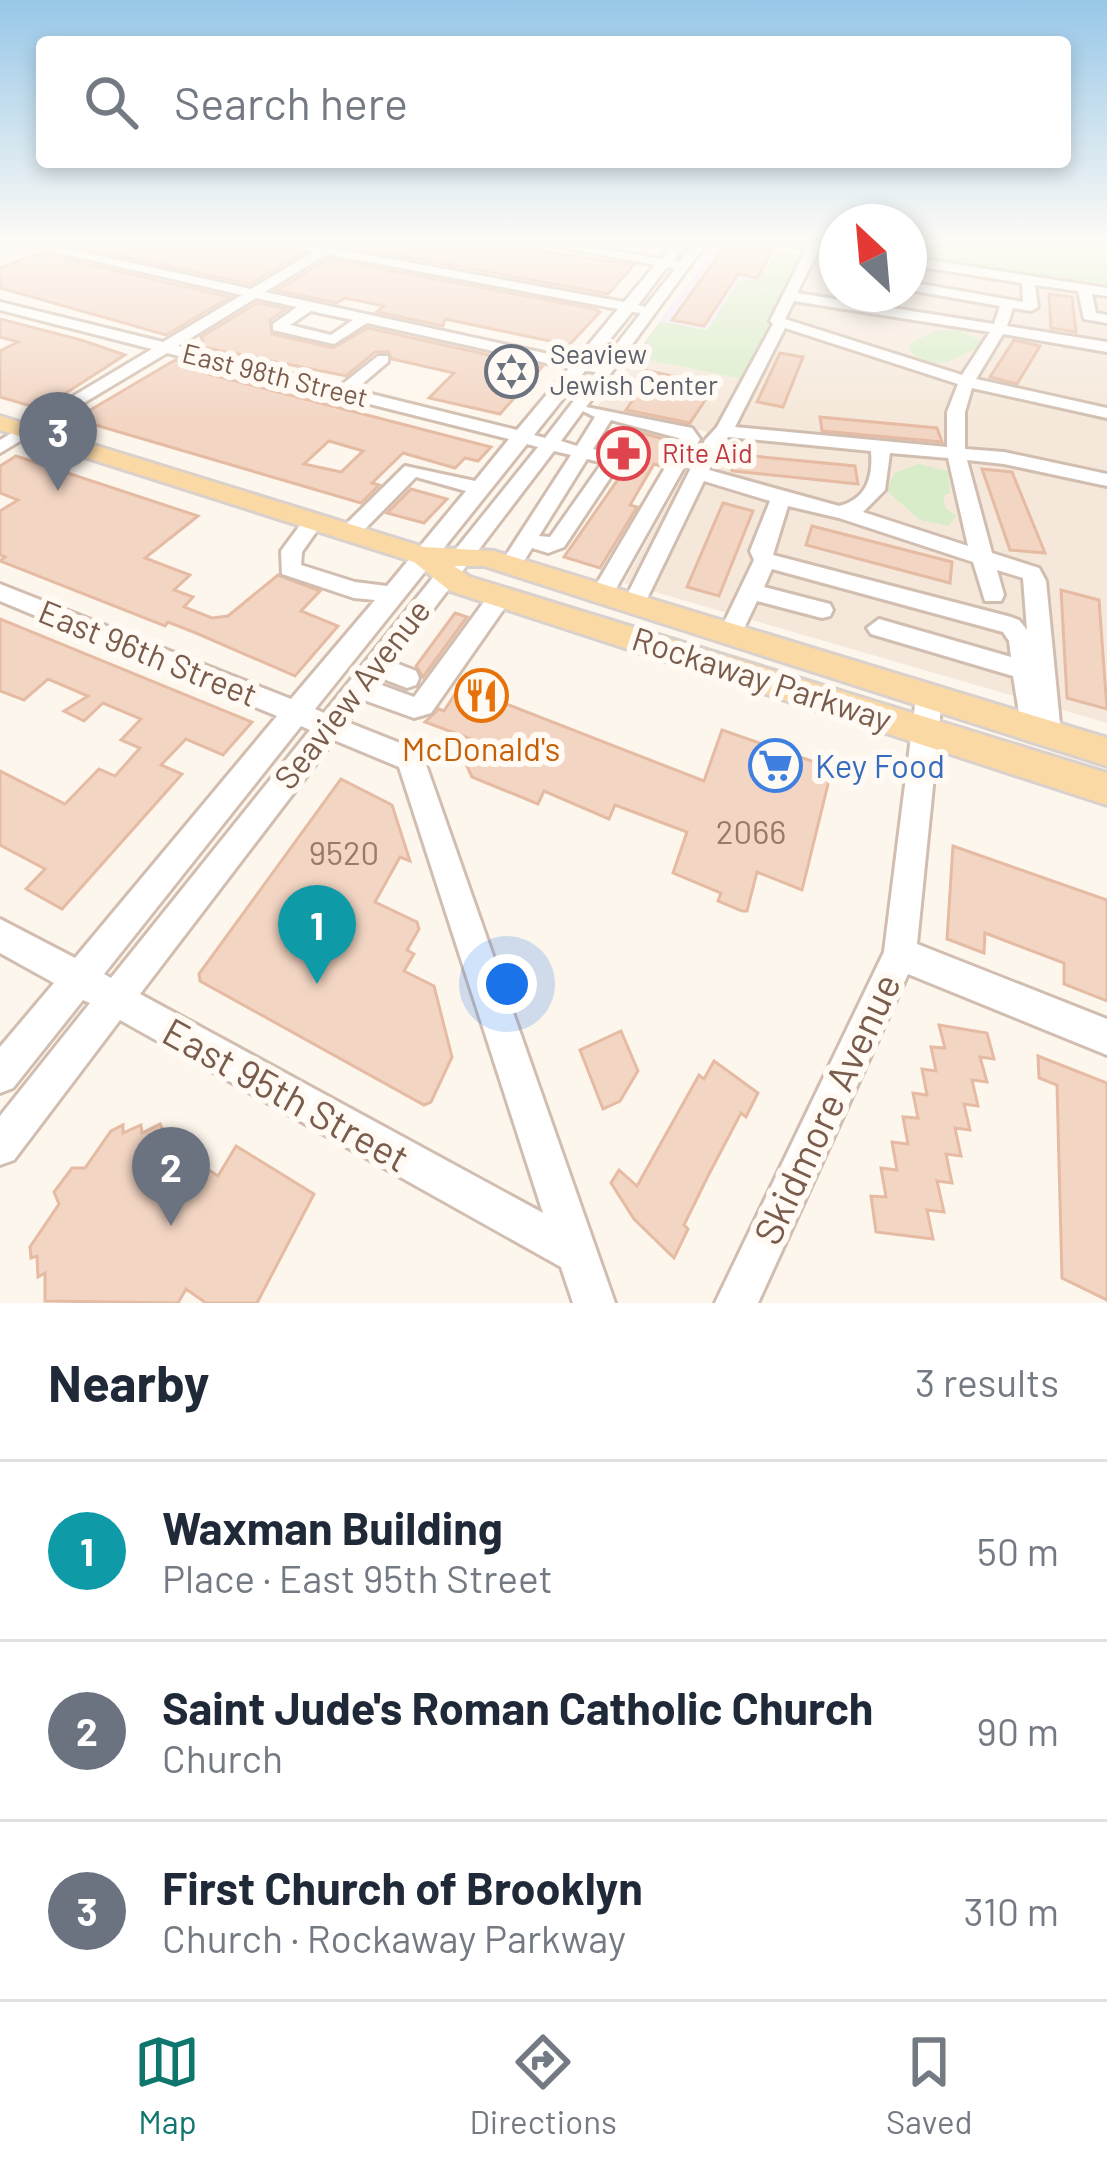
<!DOCTYPE html>
<html lang="en">
<head>
<meta charset="utf-8">
<style>
	body { margin:0; font-family:Barlow,sans-serif; background:#f2f2f3; color:#1f2937 }
	.compass { position:absolute; left:819px; top:204px; width:108px; height:108px; border-radius:50%; background:#fff; box-shadow:0 6px 18px #0003; rotate:334deg }
	.you { position:absolute; left:507px; top:984px; width:42px; height:42px; margin:-30px; border:9px solid #fff; border-radius:50%; background:#1a73e8; box-shadow:0 0 0 18px #1a73e833 }
	.badge { display:grid; place-items:center; width:78px; height:78px; border-radius:50%; background:#0f766e; color:#fff; font-size:39px; font-weight:700 }
	.pin { position:absolute; translate:-50% -99px; filter:drop-shadow(0 3px 6px #0008) }
	.pin::after { content:''; position:absolute; top:63px; width:42px; height:36px; background:inherit; clip-path:polygon(0 0,100% 0,50% 100%) }
	.list { margin:0; padding:0; list-style:none }
	h2 { display:flex; justify-content:space-between; align-items:center; height:156px; margin:0; padding:0 48px; font-size:51px }
	h2 small { font-size:39px; font-weight:400; color:#747a83 }
	.list li { display:grid; grid-template-columns:78px 1fr auto; gap:36px; align-items:center; box-sizing:border-box; height:180px; padding:0 48px; border-top:3px solid #e0e1e3 }
	.list b { display:block; font-size:45px; white-space:nowrap }
	.list p { margin:0; font-size:39px; white-space:nowrap; color:#747a83 }
	.list em { font-size:39px; font-style:normal; color:#747a83 }
	.icon { flex:none; width:66px; height:66px; fill:none; stroke:currentColor; stroke-width:2; stroke-linecap:round; stroke-linejoin:round }
	.map { position:relative; flex:none; width:1107px; height:1303px; overflow:hidden }
	.search { position:absolute; background:#fff; box-shadow:0 6px 18px #0003; left:36px; right:36px; top:36px; height:132px; display:flex; align-items:center; gap:30px; box-sizing:border-box; padding:0 42px; border-radius:12px; color:#747a83; font-size:45px }
	.sheet { height:696px; background:#fff }
	nav { display:flex; justify-content:space-around; align-items:center; box-sizing:border-box; height:168px; border-top:3px solid #e0e1e3; background:#fff; font-size:33px; color:#747a83 }
	nav a { display:grid; justify-items:center; gap:6px }
	nav .on { color:#0f766e }
	.map>svg:first-child { display:block }
	.residential { fill:#f5e8da }
	.education { fill:#f3e8fa }
	.green { fill:#d8ecc9 }
	.building { fill:#f3d5c3; stroke:#e6bba3; stroke-width:3; fill-rule:evenodd }
	.lines { fill:none; stroke-linecap:round; stroke-linejoin:round }
	.minor-casing { stroke:#d1beb0; stroke-width:6 }
	.major-casing { stroke:#dad1cd; stroke-width:6 }
	.minor { fill:#fff; fill-rule:evenodd }
	.major { fill:#fbd9a5; fill-rule:evenodd }
	.labels { text-anchor:middle; stroke-width:12; stroke-linejoin:round; paint-order:stroke }
	.far-worship-label { font-size:27px; fill:#5b616d; stroke:#fffaf3; text-anchor:start }
	.far-street-label { font-size:27px; fill:#7a5c4d; stroke:#fffaf3 }
	.far-health-label { font-size:27px; fill:#be3a42; stroke:#fffaf3; text-anchor:start }
	.street-label { font-size:33px; fill:#7a5c4d; stroke:#fffaf3 }
	.food-label { font-size:33px; fill:#c56008; stroke:#fffaf3 }
	.shop-label { font-size:33px; fill:#366cbe; stroke:#fffaf3; text-anchor:start }
	.near-number-label { font-size:33px; fill:#987a6a }
	.near-street-label { font-size:39px; fill:#7a5c4d; stroke:#fffaf3 }
</style>
</head>
<body>
<div class="map">
<svg width="1107" height="1303" viewBox="0 0 1107 1303">
	<rect width="100%" height="100%" fill="#fdf6ec"/>
	<path class="residential" d="M811,251L837,255V294H909V266L1107,297V723L624,583L707,432L597,407L634,357L742,379Z"/>
	<path class="education" d="M720,241L781,246L756,281L740,279L707,330L660,321Z"/>
	<g class="green">
		<path d="M909,241H1107V285L909,255Z"/>
		<path d="M778,251L808,256L742,379L634,357L660,321L707,330L740,279L756,281Z"/>
		<path d="M958,330L979,340L980,345C956,360 934,374 909,350L911,343L935,331Z"/>
		<path d="M919,464L948,471L950,493L943,496L946,509L956,515L949,526L920,520L887,491L894,473Z"/>
	</g>
	<g class="building">
		<path d="M66,241H266L302,254L250,284L61,243Z"/>
		<path d="M364,241H477L634,265L608,294L346,246Z"/>
		<path d="M729,241L773,250L757,278L738,274L704,326L672,320Z"/>
		<path d="M39,253L230,297L166,335L0,288V268Z"/>
		<path d="M328,259L595,309L600,312L569,345L445,319L443,326L377,312L384,306L345,298L337,303L277,290Z"/>
		<path d="M1049,294L1072,297L1076,332L1051,328Z"/>
		<path d="M257,303L286,309L270,320L272,334L333,348L368,328L542,367L500,414L429,398L454,373L392,359L388,352H375L346,376L197,346L203,342L201,337Z"/>
		<path d="M0,319L81,340L125,355L41,409L0,397V351L18,342L0,337Z"/>
		<path d="M1014,340L1040,346L1017,384L990,377Z"/>
		<path d="M780,353L803,357L783,407L757,402Z"/>
		<path d="M175,360L211,369L204,373L491,447L478,461L465,458L455,468L403,453L372,483L379,485L361,503L75,419ZM329,441L363,451L341,472L304,464Z"/>
		<path d="M645,370L686,379L715,385L690,423L626,410L634,398L626,397Z"/>
		<path d="M820,417L937,428L942,442L822,431Z"/>
		<path d="M623,428L675,442L661,466L654,464L630,505L637,507L600,568L564,557L632,459L610,449Z"/>
		<path d="M732,454L855,466L858,484L732,471Z"/>
		<path d="M16,456L198,516L145,558L190,575L174,590L193,597L184,607L212,618L228,616L278,575L320,591L301,611L338,626L295,676L196,633L168,622L165,626L0,561L5,557L0,555V511L18,500L0,493V466Z"/>
		<path d="M982,469L1012,472L1045,553L1010,550Z"/>
		<path d="M411,489L447,499L424,523L387,513Z"/>
		<path d="M723,503L753,511L719,596L687,587Z"/>
		<path d="M812,526L952,562L950,583L806,545Z"/>
		<path d="M1061,590L1099,600L1107,709L1067,698Z"/>
		<path d="M455,613L467,617L423,677L416,666Z"/>
		<path d="M0,619L252,722L223,755L186,739L161,765L182,774L62,909L26,889L45,869L0,845V771L65,804L99,769L115,776L140,748L121,740L141,719L103,703L84,721L64,711L88,696L48,679L24,700L0,691Z"/>
		<path d="M460,686L704,781L722,730L832,768L802,890L757,872L747,911H742L718,901L721,893L673,873L687,832L615,805L609,819L544,791L538,804L472,777L466,764L479,742L425,722L439,709L444,711Z"/>
		<path d="M341,779L392,805L410,861L400,857L375,902L417,922L419,929L407,950L414,954L404,971L434,986L452,1057L431,1102L424,1105L200,981L199,974Z"/>
		<path d="M953,846L1107,900V1001L1064,984V963L985,933L984,953L947,939Z"/>
		<path d="M939,1025L987,1033L994,1059L980,1057L987,1082L972,1080L978,1106L964,1104L970,1130L955,1128L961,1156L946,1154L952,1183L937,1181L944,1212L927,1210L933,1239L876,1232L871,1196L886,1197L881,1168L897,1170L892,1142L908,1144L903,1117L918,1118L913,1093L927,1095L922,1069L936,1071L931,1047L945,1048Z"/>
		<path d="M621,1031L638,1071L620,1101L603,1109L580,1050Z"/>
		<path d="M1038,1056L1107,1083V1300L1062,1278L1057,1085L1039,1078Z"/>
		<path d="M714,1061L758,1093L746,1117L741,1113L708,1176L684,1225L688,1229L674,1258L634,1219L611,1183L619,1170L637,1186L699,1075L704,1079Z"/>
		<path d="M160,1124L181,1166L189,1157L218,1176L236,1146L314,1194L257,1303H206L186,1289L178,1303L45,1301V1273L38,1277L37,1256L31,1258L30,1247L59,1204L54,1192L72,1168H85L111,1131L123,1125V1133L141,1125L142,1133Z"/>
	</g>
	<g class="lines">
		<defs>
			<g id="minor">
				<path d="M8,241H31L251,289L314,252L270,241L323,246L331,241H346L336,249L624,302L655,265L530,241H558L661,259L676,241H688L673,261L680,262L696,241H708L586,407L692,428L700,439L609,601H593L590,595L682,439L611,420L593,449L616,455L618,466L564,547L548,553L532,548L518,571L510,573L499,566L571,455L554,451L393,662L416,671L419,678L416,685L407,688L381,678L376,683L414,697L492,591H508L511,597L508,603L431,713L414,718L364,700L347,722L420,751L424,759L615,1303H573L561,1267L120,1020L14,1160L0,1165V1116L90,1003L83,1000L13,1088L0,1093V1047L54,983L0,953V919L75,958L277,716L0,601V584L291,699L375,600L354,598L282,574L281,551L306,517H320L323,522L302,552L301,565L355,582L387,586L466,491L416,477L356,538H342L339,533L342,528L405,466L475,481L509,439L167,353L0,453V440L152,349L0,310V302L163,342L242,295ZM327,254L618,309L576,360L265,292ZM667,267L675,269L645,307L638,305ZM256,298L297,307L273,324V330L334,344L367,323L569,368L517,430L355,390L388,362V356H378L340,386L178,346ZM311,311L353,320L331,335L290,325ZM632,312L641,313L599,367L591,363ZM585,371L596,372L545,438L534,435ZM583,411L595,417L577,446L561,441ZM527,444L538,447L324,713L315,709ZM587,459L600,462V466L550,537L539,536ZM301,726L310,730L111,978L104,974ZM334,740L399,767L543,1213L140,994Z"/>
				<path d="M775,241L837,246V254L818,251L797,293L994,324L1000,306L909,290V282L1023,302L1022,283L909,265V257L1107,288V296L1092,294L1096,313L1107,315V323L1084,319L1078,291L1035,285L1038,307L1031,311L1013,308L1007,326L1107,342V352L1003,334L976,379L1107,408V418L972,388L965,412V449L1004,452L1107,474V486L1004,464L967,460L992,553L1039,568L1046,581L1061,734L1057,742L1048,745L1037,738L1023,737L1013,676L871,634L867,628L879,619L1011,657L1009,641L1003,632L772,569L764,587L830,604L833,610L830,616L822,618L757,601L738,641H722L718,635L754,560L750,551L770,501L704,481L641,611H625L622,605L705,440L717,427L773,324L770,321L806,249ZM794,301L990,332L962,375L785,319ZM785,328L958,384L947,412V447L735,427ZM728,437L871,451C873,477 867,499 839,506L709,470ZM890,453L948,458L968,546L863,512L885,490ZM788,506L839,518L973,562L985,601H1001L1004,595L997,570L1023,578L1027,630L1019,620L1011,617L773,555Z"/>
				<path d="M929,687L938,690L942,697L917,944L1107,1019V1055L908,974L758,1303H715L884,952L916,697L920,690Z"/>
			</g>
			<path id="major" d="M0,416L424,547L494,551L1107,738V766L484,566H454L470,577L1107,773V805L450,591L414,562L0,430Z"/>
		</defs>
		<use href="#minor" class="minor-casing"/>
		<use href="#major" class="major-casing"/>
		<use href="#minor" class="minor"/>
		<use href="#major" class="major"/>
	</g>
	<linearGradient id="sky" x2="0" y2="1"><stop stop-color="#97c7e8"/><stop offset="0.57" stop-color="#fefbf6"/><stop offset="1" stop-color="#fefbf6" stop-opacity="0"/></linearGradient>
	<rect width="1107" height="423" fill="url(#sky)"/>
	<defs>
		<symbol id="synagogue-ring" viewBox="-11 -11 22 22"><circle r="9.5" fill="#fffaf3" stroke="#6b7280" stroke-width="1.5"/><path d="M0-6.5L5.6 3.2H-5.6ZM0 6.5L5.6-3.2H-5.6Z" fill="#6b7280"/></symbol>
		<symbol id="pharmacy-ring" viewBox="-11 -11 22 22"><circle r="9.5" fill="#fffaf3" stroke="#e0444e" stroke-width="1.5"/><path d="M-2-6h4v4h4v4h-4v4h-4v-4h-4v-4h4Z" fill="#e0444e"/></symbol>
		<symbol id="restaurant-ring" viewBox="-11 -11 22 22"><circle r="9.5" fill="#fffaf3" stroke="#e8710a" stroke-width="1.5"/><path d="M-5-6h1v4h1v-4h1v4h1v-4h1v5L-1.5 .5V6h-2V.5L-5-1ZM5-6V6H3V1.5H1.5Q1.5-4 5-6Z" fill="#e8710a"/></symbol>
		<symbol id="supermarket-ring" viewBox="-11 -11 22 22"><circle r="9.5" fill="#fffaf3" stroke="#3f7fe0" stroke-width="1.5"/><path d="M-6-5.5h2.5l.6 2H6L4.5 2H-2.5L-4.4-4H-6ZM-1.5 3.2a1.3 1.3 0 1 0 .1 0ZM3 3.2a1.3 1.3 0 1 0 .1 0Z" fill="#3f7fe0"/></symbol>
	</defs>
	<g fill-rule="evenodd">
		<use href="#synagogue-ring" x="482" y="342" width="59" height="59"/>
		<use href="#pharmacy-ring" x="594" y="424" width="59" height="59"/>
		<use href="#restaurant-ring" x="452" y="666" width="59" height="59"/>
		<use href="#supermarket-ring" x="746" y="736" width="59" height="59"/>
	</g>
	<g class="labels">
		<g class="far-worship-label">
			<text x="550" y="364">Seaview<tspan x="550" dy="31">Jewish Center</tspan></text>
		</g>
		<g class="far-street-label">
			<text transform="translate(275 376) rotate(14)" y="9">East 98th Street</text>
		</g>
		<g class="far-health-label">
			<text x="662" y="463">Rite Aid</text>
		</g>
		<g class="street-label">
			<text transform="translate(148 653) rotate(22)" y="12">East 96th Street</text>
			<text transform="translate(762 679) rotate(18)" y="12">Rockaway Parkway</text>
			<text transform="translate(352 694) rotate(-52)" y="12">Seaview Avenue</text>
		</g>
		<g class="food-label">
			<text x="481" y="761">McDonald's</text>
		</g>
		<g class="shop-label">
			<text x="815" y="778">Key Food</text>
		</g>
		<g class="near-number-label">
			<text x="751" y="844">2066</text>
			<text x="344" y="865">9520</text>
		</g>
		<g class="near-street-label">
			<text transform="translate(286 1095) rotate(29)" y="14">East 95th Street</text>
			<text transform="translate(827 1109) rotate(-65)" y="14">Skidmore Avenue</text>
		</g>
	</g>
</svg>
<svg class="compass" viewBox="-18 -18 36 36"><path d="M0-13l5 13h-10z" fill="#e53935"/><path d="M0 13l5-13h-10z" fill="#747a83"/></svg>
<div class="you"></div>
<div class="pin badge" style="left:317px;top:984px;background:#0f9aa8">1</div>
<div class="pin badge" style="left:171px;top:1226px;background:#6b7280">2</div>
<div class="pin badge" style="left:58px;top:491px;background:#6b7280">3</div>
<div class="search"><svg class="icon" aria-label="search" viewBox="0 0 24 24"><circle cx="10" cy="10" r="6"/><path d="M15 15l6 6"/></svg>Search here</div>
</div>
<section class="sheet">
<h2>Nearby<small>3 results</small></h2>
<ul class="list">
<li><span class="badge" style="background:#0f9aa8">1</span><div><b>Waxman Building</b><p>Place · East 95th Street</p></div><em>50 m</em></li>
<li><span class="badge" style="background:#6b7280">2</span><div><b>Saint Jude's Roman Catholic Church</b><p>Church</p></div><em>90 m</em></li>
<li><span class="badge" style="background:#6b7280">3</span><div><b>First Church of Brooklyn</b><p>Church · Rockaway Parkway</p></div><em>310 m</em></li>
</ul>
</section>
<nav>
<a class="on"><svg class="icon" aria-label="map" viewBox="0 0 24 24"><path d="M3 6l6-2 6 2 6-2v14l-6 2-6-2-6 2zM9 4v14M15 6v14"/></svg>Map</a>
<a><svg class="icon" aria-label="directions" viewBox="0 0 24 24"><path d="M12 3l9 9-9 9-9-9zM9 14v-3h6M13 9l2 2-2 2"/></svg>Directions</a>
<a><svg class="icon" aria-label="saved" viewBox="0 0 24 24"><path d="M7 4h10v16l-5-4-5 4z"/></svg>Saved</a>
</nav>
</body>
</html>
